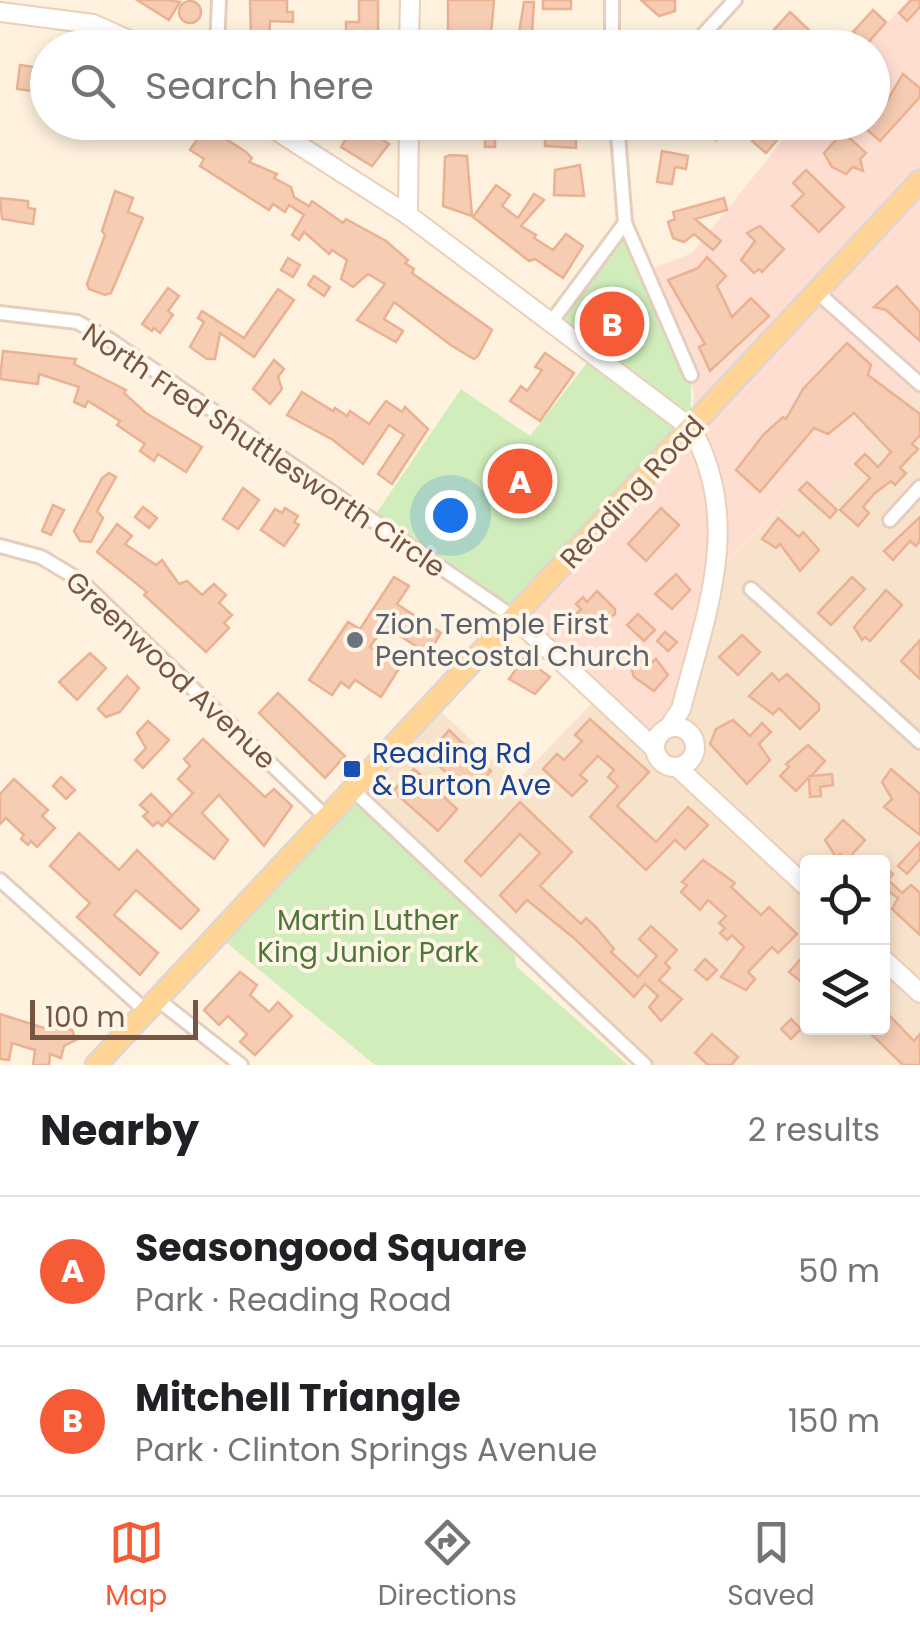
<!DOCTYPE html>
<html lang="en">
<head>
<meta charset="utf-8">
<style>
	body { margin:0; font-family:Poppins,sans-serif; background:#f2f2f2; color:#202124 }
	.controls { position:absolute; right:30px; bottom:30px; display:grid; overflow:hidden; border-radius:10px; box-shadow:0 5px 15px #0003 }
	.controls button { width:90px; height:90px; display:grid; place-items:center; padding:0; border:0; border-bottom:2px solid #e0e0e0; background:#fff; color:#202124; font:50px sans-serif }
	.scale { position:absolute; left:30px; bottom:25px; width:168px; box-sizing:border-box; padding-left:10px; border:5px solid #765544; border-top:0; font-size:28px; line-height:35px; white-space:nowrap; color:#765544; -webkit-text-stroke:8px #fff5e7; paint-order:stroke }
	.you { position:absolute; left:450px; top:515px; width:35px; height:35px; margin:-25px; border:8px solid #fff; border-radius:50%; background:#1a73e8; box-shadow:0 0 0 15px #1a73e833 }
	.badge { display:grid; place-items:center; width:65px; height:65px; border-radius:50%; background:#f55b37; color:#fff; font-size:32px; font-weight:700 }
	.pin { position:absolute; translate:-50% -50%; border:5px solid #fff; box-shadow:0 2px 10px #0006 }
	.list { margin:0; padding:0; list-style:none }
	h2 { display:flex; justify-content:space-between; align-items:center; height:130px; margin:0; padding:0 40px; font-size:42px }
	h2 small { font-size:32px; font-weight:400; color:#757577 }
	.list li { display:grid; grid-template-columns:65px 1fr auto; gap:30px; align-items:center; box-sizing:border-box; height:150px; padding:0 40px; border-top:2px solid #e0e0e0 }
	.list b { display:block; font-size:38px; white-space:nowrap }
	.list p { margin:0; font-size:32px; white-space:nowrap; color:#757577 }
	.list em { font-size:32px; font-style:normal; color:#757577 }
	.icon { flex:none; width:55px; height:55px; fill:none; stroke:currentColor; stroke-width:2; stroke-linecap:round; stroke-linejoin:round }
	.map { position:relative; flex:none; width:920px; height:1065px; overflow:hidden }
	.search { position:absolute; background:#fff; box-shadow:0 5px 15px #0003; left:30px; right:30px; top:30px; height:110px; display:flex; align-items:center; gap:25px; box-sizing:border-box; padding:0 35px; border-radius:55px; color:#757577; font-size:38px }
	.sheet { height:430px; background:#fff }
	nav { display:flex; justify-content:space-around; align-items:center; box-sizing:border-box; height:140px; border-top:2px solid #e0e0e0; background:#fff; font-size:28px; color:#757577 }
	nav a { display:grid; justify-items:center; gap:5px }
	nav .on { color:#f55b37 }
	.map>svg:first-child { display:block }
	.residential { fill:#f7e2cc; fill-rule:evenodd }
	.commercial { fill:#ffded2 }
	.green { fill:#d1edbc }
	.building { fill:#f6ccb3; stroke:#eab192; stroke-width:2.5 }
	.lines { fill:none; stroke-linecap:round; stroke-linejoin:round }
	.street-casing { stroke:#e5cebd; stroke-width:18 }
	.secondary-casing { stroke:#ebcfb9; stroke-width:22 }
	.primary-casing { stroke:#ded6d2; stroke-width:25 }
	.street { stroke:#fff; stroke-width:12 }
	.secondary { stroke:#fff; stroke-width:18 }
	.primary { stroke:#ffd495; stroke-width:20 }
	.worship-dot { fill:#6b7280; stroke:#fff5e7; stroke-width:4 }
	.transit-dot { fill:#1a4fb4; stroke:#fff5e7; stroke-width:4 }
	.labels { text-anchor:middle; stroke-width:8; stroke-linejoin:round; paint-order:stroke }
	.street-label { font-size:28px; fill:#765544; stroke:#fff5e7 }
	.worship-label { font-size:28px; fill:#5b616d; stroke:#fff5e7; text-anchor:start }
	.transit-label { font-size:28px; fill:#164399; stroke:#fff5e7; text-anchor:start }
	.park-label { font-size:28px; fill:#4d7839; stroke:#fff5e7 }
</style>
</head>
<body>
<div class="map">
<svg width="920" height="1065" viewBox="0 0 920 1065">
	<rect width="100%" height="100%" fill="#fef1de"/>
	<path class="residential" d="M920,392V1065H645L353,790L434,705L516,782L807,480L826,496ZM808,862H882V1028H808Z"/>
	<path class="commercial" d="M909,0H920V371L914,378L920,392L825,497L806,481L718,571L669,727L661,731L640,727L516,619L691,428L694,393L647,271L692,253L797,123L872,122V48L864,47Z"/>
	<g class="green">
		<path d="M625,223L691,375V428L516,619L371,521L461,389L530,436L594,354L552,321Z"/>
		<path d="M353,790L513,941L516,966L628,1065H375L217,935Z"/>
	</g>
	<g class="building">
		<path d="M137,0H168L180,2L169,20Z"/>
		<path d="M250,0H287V12H293V22L270,21L269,48H253L260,36L251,35Z"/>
		<path d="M359,0H378V48H350V38H346V22H359Z"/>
		<path d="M448,0H494L491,35H478V48H448Z"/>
		<rect x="543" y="0" width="28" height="9"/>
		<path d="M641,0H675V11L659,16Z"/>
		<path d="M911,0H920V7L907,21L899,13Z"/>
		<circle cx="190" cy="12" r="11"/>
		<path d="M524,2H534L532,33H519Z"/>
		<path d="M873,10L886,22L867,44L853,32Z"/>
		<path d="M790,12L811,32L790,48L772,32Z"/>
		<path d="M573,38V48H543V39Z"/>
		<path d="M20,65L48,69V93L17,89Z"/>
		<path d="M903,74L920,88V97L880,141L865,128L876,116L872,108L883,97L887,101Z"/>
		<path d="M105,122H125L116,137L101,128Z"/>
		<path d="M367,122L388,125L380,138L389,144L372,166L341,147L355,123L364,128Z"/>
		<path d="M449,122L488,125L487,133H495V147H485V137H449Z"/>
		<path d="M545,122L576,124V148L545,146Z"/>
		<path d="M692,122H727L716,140Z"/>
		<path d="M769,122L783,133L766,153L752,141Z"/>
		<path d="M206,126L246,152L252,158L249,162L277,174L274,178L291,187L294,197L309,206L312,201L343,223L346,219L386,241L408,260L405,263L414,269L412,273L492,330L478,356L474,359L452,346L394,302L384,319L403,331L396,342L357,320L385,284L368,274L353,287L341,279L347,260L332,250L329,254L304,232L299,240L292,235L304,215L289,205L285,212L273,204L269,210L200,166L204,159L190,150Z"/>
		<path d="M843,132L866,153L860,159L863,171L853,167L846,174L832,167L824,153Z"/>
		<path d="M662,151L688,156L686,169L675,167L672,184L657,182Z"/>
		<path d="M450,155L467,156L472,216L443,206L445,157Z"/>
		<path d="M580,165L584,196L554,195L555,170Z"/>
		<path d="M806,170L844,207L819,232L792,206L804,194L793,183Z"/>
		<path d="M496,185L510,195L502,206L518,218L534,194L544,200L521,226L536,235L534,238L553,250L566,234L583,246L563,278L535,259L529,261L473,217Z"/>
		<path d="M115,191L133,198L128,212L143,218L111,293L105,295L89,289L87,284L105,235L102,231Z"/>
		<path d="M0,198L28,201V208L35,209L33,224L2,219Z"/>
		<path d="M724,198L727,210L695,219L721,241L713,250L694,234L684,242L673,238L668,222L675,219L673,212Z"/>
		<path d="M760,226L784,249L762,272L759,269L754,273L741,260L755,241L747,233Z"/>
		<path d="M707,257L726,276L717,286L732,317L751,298L769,316L710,371L699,347L705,344L668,280L698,268Z"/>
		<path d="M288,258L300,265L293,277L281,270Z"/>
		<path d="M314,276L330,287L324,296L308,285Z"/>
		<path d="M897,286L920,312V341L886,310L874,307Z"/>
		<path d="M168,288L179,296L168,311L173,315L160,333L154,328L152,331L142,324Z"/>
		<path d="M278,289L294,300L254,357L220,333L215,359H207L190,347L204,322L198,318L202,311L244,338Z"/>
		<path d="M847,343L871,365L868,375L920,414V435L912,444L918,449L900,468L906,473L895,485L891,481L874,494L863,507L869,513L858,526L840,510L870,478L855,464L865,454L878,467L891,452L854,413L828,434L814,428L760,492L736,470L764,434L783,417L786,419L803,389Z"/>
		<path d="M3,351L76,359L74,364L126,390L124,393L146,413L202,447L186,472L158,454L154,461L140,451L145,444L117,425L120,421L88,401L85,407L74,402L79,387L39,374L38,384L0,379Z"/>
		<path d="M545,353L574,373L540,421L510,401L521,386L527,391L542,370L535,367Z"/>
		<path d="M274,360L284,369L278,377L282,389L270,404L253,389Z"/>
		<path d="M302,392L333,411L335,408L347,416L350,411L369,424L386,401L402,412L405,407L428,429L392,484L378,474L404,435L389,425L363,464L333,440L287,415Z"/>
		<path d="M109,473L116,477L97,511L103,518L91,542L80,541L74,531L102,478Z"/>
		<path d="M807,482L837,510L830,518L799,490Z"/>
		<path d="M243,488L259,500L238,529L223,519Z"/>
		<path d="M53,505L64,510L51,535L42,531Z"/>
		<path d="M143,507L157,518L149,528L135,517Z"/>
		<path d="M285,508L298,516L294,522L299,525L284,546L261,530L275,509L282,513Z"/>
		<path d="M661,508L679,525L646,561L628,544Z"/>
		<path d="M920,517V541L916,546L910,541L893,560L884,551Z"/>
		<path d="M778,518L799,537L803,532L819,550L800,571L780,544L776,548L762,539Z"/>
		<path d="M117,524L132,536L125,544L156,565L162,560L179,584L187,581L202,595L214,584L226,595L219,603L232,615L224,623L229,628L206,652L144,595L147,592L97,552Z"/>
		<path d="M676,574L690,590L672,609L655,594Z"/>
		<path d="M394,577L409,586L397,604L441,633L428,654L385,626L370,647L400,667L381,697L355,680L349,688L341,682L332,695L309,680L348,622L360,629Z"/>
		<path d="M852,577L865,589L831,625L818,613Z"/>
		<path d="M886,590L902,605L870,641L865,637L862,640L854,627Z"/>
		<path d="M597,591L615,609V614L593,632L575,615L581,609L576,604L583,597L587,602Z"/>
		<path d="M638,614L655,630L644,641L627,625Z"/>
		<path d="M665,632L677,642L668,651L657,641Z"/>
		<path d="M742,635L760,652L738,675L719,657Z"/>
		<path d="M920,640V679L901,661Z"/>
		<path d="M90,653L106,668L77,700L59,682Z"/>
		<path d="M646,655L653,662L656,659L668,675L654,691L634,677L632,670Z"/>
		<path d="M524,658L550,677L535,694L509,679Z"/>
		<path d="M772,673L779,681L787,674L819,704V710L800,729L779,708L773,714L749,696Z"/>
		<path d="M127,676L139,688L120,712L106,717L98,709Z"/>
		<path d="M278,693L345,756L325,778L259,713Z"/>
		<path d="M590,719L649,772L617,806L641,828L656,842L688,807L708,825L685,849L675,840L646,870L590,817L618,786L608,777L614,770L598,756L580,775L587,781L572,796L543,769L557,754L564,760L582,741L575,735Z"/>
		<path d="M733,720L750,736L762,723L771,732L759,744L770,760L747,784L710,744L716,729Z"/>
		<path d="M148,721L169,740L143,768L135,760L146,748L137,733Z"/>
		<path d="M449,730L491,771L469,795L428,755Z"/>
		<path d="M203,739L265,797L274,789L292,806L264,846L219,795L202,813L228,840L214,859L167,821L193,793L178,779L190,766L184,759Z"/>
		<path d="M808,745L825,761L811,776L832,774L833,785L820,787L821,796L810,797L809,777L796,791L780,776L789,767L786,764Z"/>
		<path d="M414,769L457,809L438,831L393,791Z"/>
		<path d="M891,769L920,794V835L884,807L892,799L882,782Z"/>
		<path d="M61,777L75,790L66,799L53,786Z"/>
		<path d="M14,779L48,810L42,816L55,828L37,847L31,841L28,845L21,839L24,835L6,818L0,824V794Z"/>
		<path d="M151,794L172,815L162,826L158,822L153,826L143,816L148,812L140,805Z"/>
		<path d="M520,802L572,852L540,886L581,924L586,918L596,927L614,949L611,952L638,977L657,956L639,939L651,926L677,950L665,963L670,968L659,980L682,999L661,1021L649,1007L658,996L645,984L634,997L575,939L527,900L516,912L500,895L540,853L520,834L481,876L465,861Z"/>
		<path d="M843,820L865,840L847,860L840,854L836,857L825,840Z"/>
		<path d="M79,833L119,870L137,850L199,910L181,929L136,890L114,915L158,953L140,975L77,917L90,903L50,866Z"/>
		<path d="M920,842V859L907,874L898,866Z"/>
		<path d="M703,860L735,883L731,887L761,915L769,907L797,934L778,953L772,947L748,972L755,979L746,990L721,977L744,947L732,935L727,940L720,933L725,928L719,923L726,916L708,900L700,910L681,892L687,885L682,882Z"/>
		<path d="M882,864L893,874L888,880L902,893L911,885L920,893V935L892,909L898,898L882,887Z"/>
		<path d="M808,951V987L789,972Z"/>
		<path d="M705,959L717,970L707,980L695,970Z"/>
		<path d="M240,972L257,985L250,995L269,1012L278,1002L292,1016L255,1055L240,1042L247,1034L228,1016L219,1025L204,1010Z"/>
		<path d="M887,1013L914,1041L920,1034V1065H903L865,1028H882Z"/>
		<path d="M0,1014L47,1029L48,1023L72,1030L76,1040L64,1046L61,1058L50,1054L49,1065H33L35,1050L12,1043L9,1060L0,1059Z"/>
		<path d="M791,1019L801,1029L791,1039L781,1029Z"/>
		<path d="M712,1034L738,1057L731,1065H708L695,1053Z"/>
	</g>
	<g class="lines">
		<defs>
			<g id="street">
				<path d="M217,48L219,0"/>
				<path d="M612,48V0"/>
				<path d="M691,48L735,0"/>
				<path d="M625,223L691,375"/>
				<path d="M818,293L920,384"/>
				<path d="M0,313L77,322L110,340L516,619"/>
				<path d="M552,321L625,223L617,122"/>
				<path d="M890,520L920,487"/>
				<path d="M0,546L41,557L81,581L327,818"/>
				<path d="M751,589L920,742"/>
				<path d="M353,790L645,1065"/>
				<path d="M0,880L146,1011"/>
				<path d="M157,999L241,1065"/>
			</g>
			<g id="secondary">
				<path d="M0,12L93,24L147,48"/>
				<path d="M409,48L410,0"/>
				<path d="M263,122L408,215L691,428C744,521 706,613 681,709L669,727"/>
				<path d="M408,215L409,122"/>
				<path d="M516,619L654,748"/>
				<circle cx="675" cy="747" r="20"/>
				<path d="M677,767L808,888"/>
				<path d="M882,958L920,993"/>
			</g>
			<path id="primary" d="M96,1065L920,181"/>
		</defs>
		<use href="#street" class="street-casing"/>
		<use href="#secondary" class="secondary-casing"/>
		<use href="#primary" class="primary-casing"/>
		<use href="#street" class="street"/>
		<use href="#secondary" class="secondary"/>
		<use href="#primary" class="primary"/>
	</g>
	<circle class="worship-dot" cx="355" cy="640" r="10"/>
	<rect class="transit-dot" x="342" y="759" width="20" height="20" rx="5"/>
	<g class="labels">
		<g class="street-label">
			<text transform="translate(264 450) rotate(34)" y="10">North Fred Shuttlesworth Circle</text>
			<text transform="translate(632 492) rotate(-47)" y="10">Reading Road</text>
			<text transform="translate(171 670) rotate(43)" y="10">Greenwood Avenue</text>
		</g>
		<g class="worship-label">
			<text x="375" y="634">Zion Temple First<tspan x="375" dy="32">Pentecostal Church</tspan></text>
		</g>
		<g class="transit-label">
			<text x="372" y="763">Reading Rd<tspan x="372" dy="32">&amp; Burton Ave</tspan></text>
		</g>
		<g class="park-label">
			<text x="368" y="930">Martin Luther<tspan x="368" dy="32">King Junior Park</tspan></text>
		</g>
	</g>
</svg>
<div class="controls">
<button><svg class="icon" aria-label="locate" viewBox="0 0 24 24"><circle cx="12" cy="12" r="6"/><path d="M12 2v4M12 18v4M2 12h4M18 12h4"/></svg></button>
<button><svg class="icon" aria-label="layers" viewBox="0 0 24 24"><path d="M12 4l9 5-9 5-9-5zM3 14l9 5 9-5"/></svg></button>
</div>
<div class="scale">100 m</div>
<div class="you"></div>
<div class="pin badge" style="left:520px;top:481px">A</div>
<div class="pin badge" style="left:612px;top:324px">B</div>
<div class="search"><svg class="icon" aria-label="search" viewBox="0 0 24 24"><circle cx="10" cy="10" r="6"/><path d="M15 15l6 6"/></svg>Search here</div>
</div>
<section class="sheet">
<h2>Nearby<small>2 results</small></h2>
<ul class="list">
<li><span class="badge">A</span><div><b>Seasongood Square</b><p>Park · Reading Road</p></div><em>50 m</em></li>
<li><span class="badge">B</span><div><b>Mitchell Triangle</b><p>Park · Clinton Springs Avenue</p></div><em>150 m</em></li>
</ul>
</section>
<nav>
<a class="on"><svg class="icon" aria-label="map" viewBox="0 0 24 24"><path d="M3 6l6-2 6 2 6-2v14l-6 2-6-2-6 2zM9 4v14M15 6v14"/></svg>Map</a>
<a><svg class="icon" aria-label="directions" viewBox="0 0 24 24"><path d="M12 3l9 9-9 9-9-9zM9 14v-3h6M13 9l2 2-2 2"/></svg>Directions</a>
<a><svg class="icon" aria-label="saved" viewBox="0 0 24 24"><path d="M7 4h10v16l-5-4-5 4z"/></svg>Saved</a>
</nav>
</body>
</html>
